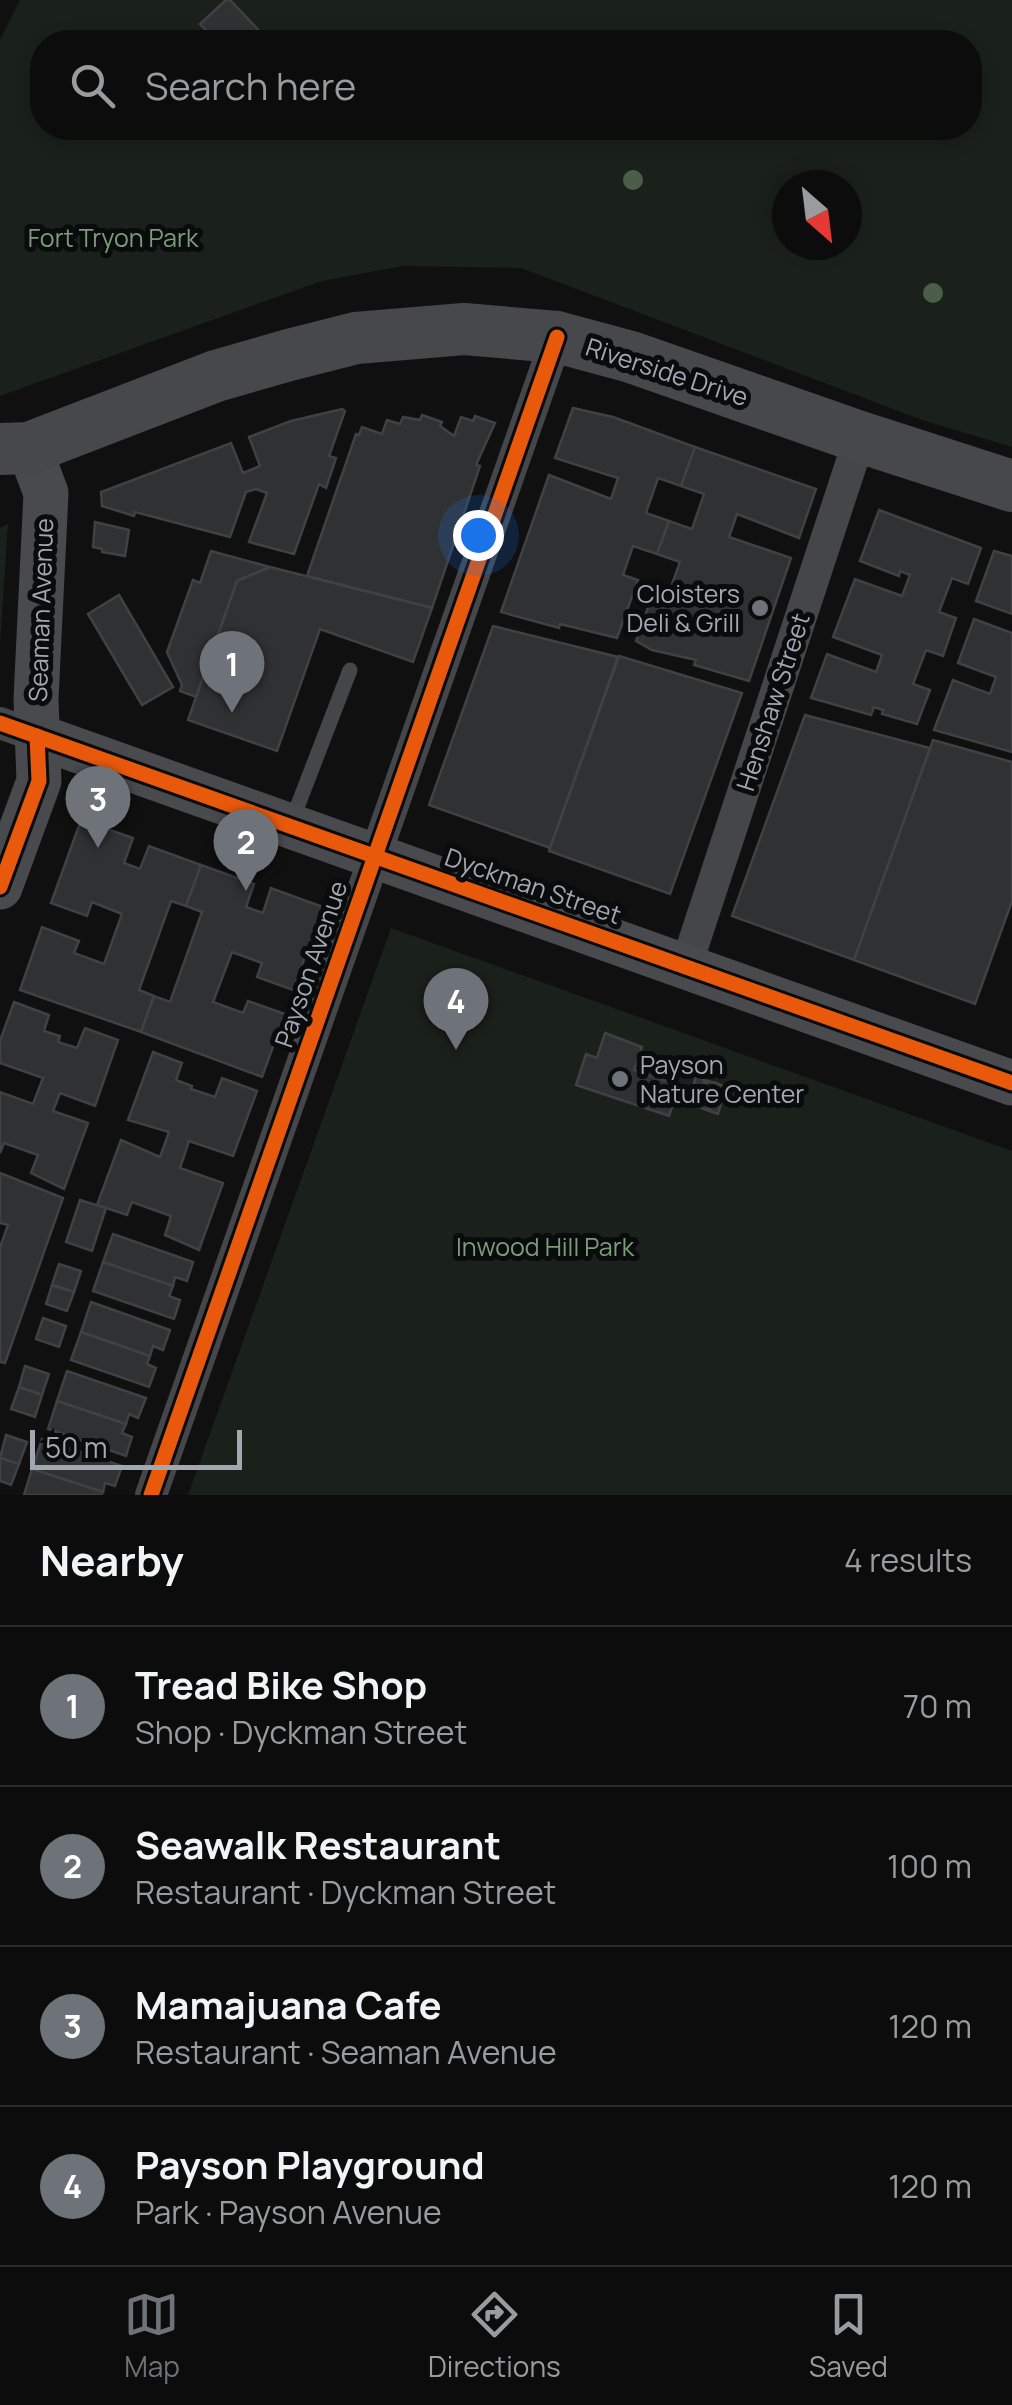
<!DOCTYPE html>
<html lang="en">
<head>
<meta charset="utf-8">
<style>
	body { margin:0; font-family:Manrope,sans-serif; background:#151515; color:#f1f3f6 }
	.compass { position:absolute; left:772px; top:170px; width:90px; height:90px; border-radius:50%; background:#0c0c0c; box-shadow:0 5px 15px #0003; rotate:152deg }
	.scale { position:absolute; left:30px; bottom:25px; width:212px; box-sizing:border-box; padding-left:10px; border:5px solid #a1a8b1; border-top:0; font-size:28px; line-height:35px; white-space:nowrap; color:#a1a8b1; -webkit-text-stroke:8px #0a0b0c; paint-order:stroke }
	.you { position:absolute; left:478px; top:535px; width:35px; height:35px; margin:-25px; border:8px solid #fff; border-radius:50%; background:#1a73e8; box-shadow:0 0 0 15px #1a73e833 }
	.badge { display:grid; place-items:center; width:65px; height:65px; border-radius:50%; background:#6e7379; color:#fff; font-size:32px; font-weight:700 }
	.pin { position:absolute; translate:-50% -82px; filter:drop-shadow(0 2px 5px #0008) }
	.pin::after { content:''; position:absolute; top:52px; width:35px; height:30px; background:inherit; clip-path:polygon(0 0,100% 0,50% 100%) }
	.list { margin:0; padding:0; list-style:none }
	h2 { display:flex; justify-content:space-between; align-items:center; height:130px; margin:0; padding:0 40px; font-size:42px }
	h2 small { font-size:32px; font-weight:400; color:#9a9b9d }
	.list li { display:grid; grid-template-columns:65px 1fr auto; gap:30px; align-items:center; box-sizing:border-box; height:160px; padding:0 40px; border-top:2px solid #2c2c2d }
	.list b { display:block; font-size:38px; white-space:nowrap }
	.list p { margin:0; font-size:32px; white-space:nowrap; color:#9a9b9d }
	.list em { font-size:32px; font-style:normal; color:#9a9b9d }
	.icon { flex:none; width:55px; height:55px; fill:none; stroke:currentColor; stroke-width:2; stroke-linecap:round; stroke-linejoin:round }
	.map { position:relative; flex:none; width:1012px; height:1495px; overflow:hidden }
	.search { position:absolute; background:#0c0c0c; box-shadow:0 5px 15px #0003; left:30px; right:30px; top:30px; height:110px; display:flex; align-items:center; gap:25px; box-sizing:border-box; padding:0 35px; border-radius:40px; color:#9a9b9d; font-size:38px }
	.sheet { height:770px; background:#0c0c0c }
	nav { display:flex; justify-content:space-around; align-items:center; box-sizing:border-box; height:140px; border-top:2px solid #2c2c2d; background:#0c0c0c; font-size:28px; color:#9a9b9d }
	nav a { display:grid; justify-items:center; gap:5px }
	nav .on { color:#6e7379 }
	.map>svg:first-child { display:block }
	.green { fill:#1a201a; fill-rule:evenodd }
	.building { fill:#303133; stroke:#3f4144; stroke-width:2.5 }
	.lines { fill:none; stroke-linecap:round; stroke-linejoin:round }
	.lane { stroke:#444649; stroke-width:15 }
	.street { stroke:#444649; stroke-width:32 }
	.secondary { stroke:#484a4d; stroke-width:45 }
	.primary { stroke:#46484b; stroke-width:52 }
	.cycleway-casing { stroke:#0a0b0c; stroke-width:21 }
	.cycleway { stroke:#e8590c; stroke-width:15 }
	.tree { fill:#4a5e49 }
	.poi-dot { fill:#6e7379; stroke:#0a0b0c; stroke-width:4 }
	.labels { text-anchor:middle; stroke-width:10; stroke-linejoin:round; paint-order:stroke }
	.park-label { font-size:25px; fill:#7a9d77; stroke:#0a0b0c }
	.street-label { font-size:25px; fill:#a1a8b1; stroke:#0a0b0c }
	.poi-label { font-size:25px; fill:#a1a8b1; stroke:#0a0b0c; text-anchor:end }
</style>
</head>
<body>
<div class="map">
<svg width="1012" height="1495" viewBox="0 0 1012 1495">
	<rect width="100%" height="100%" fill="#101010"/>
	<g class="green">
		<path d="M20,0H1012V447L922,420L521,268L403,266L322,281L0,396V40ZM42,42H970V128H42ZM787,185H847V245H787Z"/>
		<path d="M8,524L0,644V528Z"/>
		<path d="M391,928L1012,1151V1495H188Z"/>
	</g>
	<g class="building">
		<path d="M226,0H230L270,42H232L224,34L216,41L200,24Z"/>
		<path d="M573,408L613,417L695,447L681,486L658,478L646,513L669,521L657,554L633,546L623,575L638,580L617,638L560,624L559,628L501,612L549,475L611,499L618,478L555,458Z"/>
		<path d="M342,409L345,411L329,456L336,458L326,488L319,484L294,554L249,542L267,493L256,489L246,492L230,537L135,512L134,516L102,506L101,492L231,443L243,473L260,466L249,437L291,421Z"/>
		<path d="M422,415L442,422L440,426L454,436L461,417L473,421L475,416L495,423L476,465L480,466L432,608L307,576L356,434L359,435L362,427L382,434L387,420L400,424L403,417L420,420Z"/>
		<path d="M695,447L816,489L799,538L737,514L729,537L791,558L749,681L694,665L696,660L652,650L636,641L656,585L670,590L680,562L657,554L669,521L692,529L704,494L681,486Z"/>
		<path d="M879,510L981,548L968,584L952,578L939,612L956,618L943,656L926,650L913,684L930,690L917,724L882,714L883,710L874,707L871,715L811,698L827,654L876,672L882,655L833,637L855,579L902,596L910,575L900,571L899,576L860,561Z"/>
		<path d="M95,522L129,530L125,556L102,552V549L93,547Z"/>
		<path d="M211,551L270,567L237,581L196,697L180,691L182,685L167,652L193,580L200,583Z"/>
		<path d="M994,551L1012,556V614L976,601Z"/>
		<path d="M270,567L432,608L413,662L320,629L277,751L188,720L237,581Z"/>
		<path d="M119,595L173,687L142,705L88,614Z"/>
		<path d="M974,619L1012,633V752L934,730L953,680L990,694L996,677L958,663Z"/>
		<path d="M493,626L618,657L550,848L429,805Z"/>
		<path d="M619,656L742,693L670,894L549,851Z"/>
		<path d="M805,715L930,748L854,960L732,916Z"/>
		<path d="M933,740L1012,762V901L975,1004L854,960Z"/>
		<path d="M81,820L133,838L124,863L140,869L149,846L201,865L186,906L171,901L139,990L154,996L141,1032L20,990L42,927L79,941L74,953L104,964L122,914L92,902L87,916L51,903Z"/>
		<path d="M201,865L254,884L246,907L263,913L271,888L323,907L293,990L257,977L262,963L232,952L213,1002L243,1013L248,1001L285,1014L262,1077L141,1032L154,996L170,1002L202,912L186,906Z"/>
		<path d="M14,1002L49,1015L44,1031L60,1036L58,1042L77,1048L85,1028L118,1040L95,1106L60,1093L53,1111L88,1123L64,1189L31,1173L38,1155L4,1143L0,1153V1092L33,1104L43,1078L0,1063V1041Z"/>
		<path d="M605,1033L642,1047L634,1070L679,1085L669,1116L576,1085L586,1054L597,1058Z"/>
		<path d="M153,1052L182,1063L176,1080L192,1086L191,1089L215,1097L222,1078L257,1091L233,1156L189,1141L180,1168L223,1183L199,1250L165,1235L171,1216L132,1202L127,1215L97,1205L121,1140L160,1157L169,1132L128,1120Z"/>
		<path d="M696,1077L705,1080L696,1107L687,1104Z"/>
		<path d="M707,1081L716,1083L707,1110L699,1107Z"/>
		<path d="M718,1084L726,1087L718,1114L709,1111Z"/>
		<path d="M0,1173L63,1198L5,1363L0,1362V1247L8,1225L0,1223Z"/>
		<path d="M80,1200L106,1208L92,1251L66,1242Z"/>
		<path d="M113,1234L193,1262L187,1281L175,1277L173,1286L103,1262Z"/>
		<path d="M103,1262L173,1286L169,1296L180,1300L174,1319L93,1291Z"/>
		<path d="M59,1264L81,1271L74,1292L52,1285Z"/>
		<path d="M52,1285L74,1292L67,1311L46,1304Z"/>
		<path d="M91,1302L170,1330L163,1350L153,1346L150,1356L81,1332Z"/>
		<path d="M43,1318L66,1326L59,1347L36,1339Z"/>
		<path d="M81,1332L150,1356L147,1364L156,1368L149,1387L71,1360Z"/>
		<path d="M25,1366L49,1374L42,1395L19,1387Z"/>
		<path d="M67,1371L146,1398L138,1418L129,1414L126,1424L57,1401Z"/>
		<path d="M19,1387L42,1395L35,1417L11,1409Z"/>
		<path d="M57,1401L126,1424L122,1433L132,1437L126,1456L48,1429Z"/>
		<path d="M6,1435L27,1442L19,1464L0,1458Z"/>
		<path d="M42,1439L122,1466L115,1486L105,1483L103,1492L32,1469Z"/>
		<path d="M0,1458L19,1464L11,1485L0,1481Z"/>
		<path d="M32,1469L103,1492L101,1495H24Z"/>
	</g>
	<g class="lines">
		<path class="lane" d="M291,823L350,670"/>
		<g class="street">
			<path d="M0,723L37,736"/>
			<path d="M686,966L860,437"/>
			<path d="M151,1495L557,337"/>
		</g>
		<g class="secondary">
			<path d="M37,736L1012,1083"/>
			<path d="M0,887L39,781L36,699L46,493L29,448"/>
		</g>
		<path class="primary" d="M0,449L29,448L216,376L289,355L356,338L464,329L557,337L631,357L860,437L1012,486"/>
		<defs>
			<g id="cycleway">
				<path d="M0,723L1012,1083"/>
				<path d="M0,887L39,781L37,736"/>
				<path d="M151,1495L557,337"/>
			</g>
		</defs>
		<use href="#cycleway" class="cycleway-casing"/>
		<use href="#cycleway" class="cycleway"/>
	</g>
	<g class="tree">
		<circle cx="633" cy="180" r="10"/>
		<circle cx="933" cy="293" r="10"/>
	</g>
	<g class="poi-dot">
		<circle cx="760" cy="608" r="10"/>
		<circle cx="620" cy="1079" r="10"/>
	</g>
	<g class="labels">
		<g class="park-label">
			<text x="113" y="247">Fort Tryon Park</text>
			<text x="545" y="1256">Inwood Hill Park</text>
		</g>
		<g class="street-label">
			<text transform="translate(667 372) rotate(18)" y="9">Riverside Drive</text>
			<text transform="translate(41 610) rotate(-88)" y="9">Seaman Avenue</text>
			<text transform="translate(773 702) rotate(-72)" y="9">Henshaw Street</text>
			<text transform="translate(533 886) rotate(19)" y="9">Dyckman Street</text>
			<text transform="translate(311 964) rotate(-71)" y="9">Payson Avenue</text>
		</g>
		<g class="poi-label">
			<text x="740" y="603">Cloisters<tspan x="740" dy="29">Deli &amp; Grill</tspan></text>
			<text x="640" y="1074" text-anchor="start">Payson<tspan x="640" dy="29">Nature Center</tspan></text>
		</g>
	</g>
</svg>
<svg class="compass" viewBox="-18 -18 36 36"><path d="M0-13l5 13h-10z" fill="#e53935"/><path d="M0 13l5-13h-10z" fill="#9a9b9d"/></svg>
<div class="scale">50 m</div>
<div class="you"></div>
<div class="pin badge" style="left:232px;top:713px">1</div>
<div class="pin badge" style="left:246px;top:891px">2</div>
<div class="pin badge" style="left:98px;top:848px">3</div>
<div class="pin badge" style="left:456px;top:1050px">4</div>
<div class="search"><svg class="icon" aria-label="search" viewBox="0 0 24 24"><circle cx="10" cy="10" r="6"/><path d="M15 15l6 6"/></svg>Search here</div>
</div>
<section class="sheet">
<h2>Nearby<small>4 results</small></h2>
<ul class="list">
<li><span class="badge">1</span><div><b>Tread Bike Shop</b><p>Shop · Dyckman Street</p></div><em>70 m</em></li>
<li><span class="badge">2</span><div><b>Seawalk Restaurant</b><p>Restaurant · Dyckman Street</p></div><em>100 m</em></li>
<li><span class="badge">3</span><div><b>Mamajuana Cafe</b><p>Restaurant · Seaman Avenue</p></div><em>120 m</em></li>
<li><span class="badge">4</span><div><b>Payson Playground</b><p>Park · Payson Avenue</p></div><em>120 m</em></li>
</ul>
</section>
<nav>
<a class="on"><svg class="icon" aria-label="map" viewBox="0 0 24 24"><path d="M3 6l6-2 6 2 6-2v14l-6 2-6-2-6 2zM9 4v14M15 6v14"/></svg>Map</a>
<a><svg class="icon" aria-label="directions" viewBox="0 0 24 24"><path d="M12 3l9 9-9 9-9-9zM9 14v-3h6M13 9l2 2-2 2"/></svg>Directions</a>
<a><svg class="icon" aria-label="saved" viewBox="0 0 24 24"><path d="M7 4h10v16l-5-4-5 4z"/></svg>Saved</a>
</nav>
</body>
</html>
